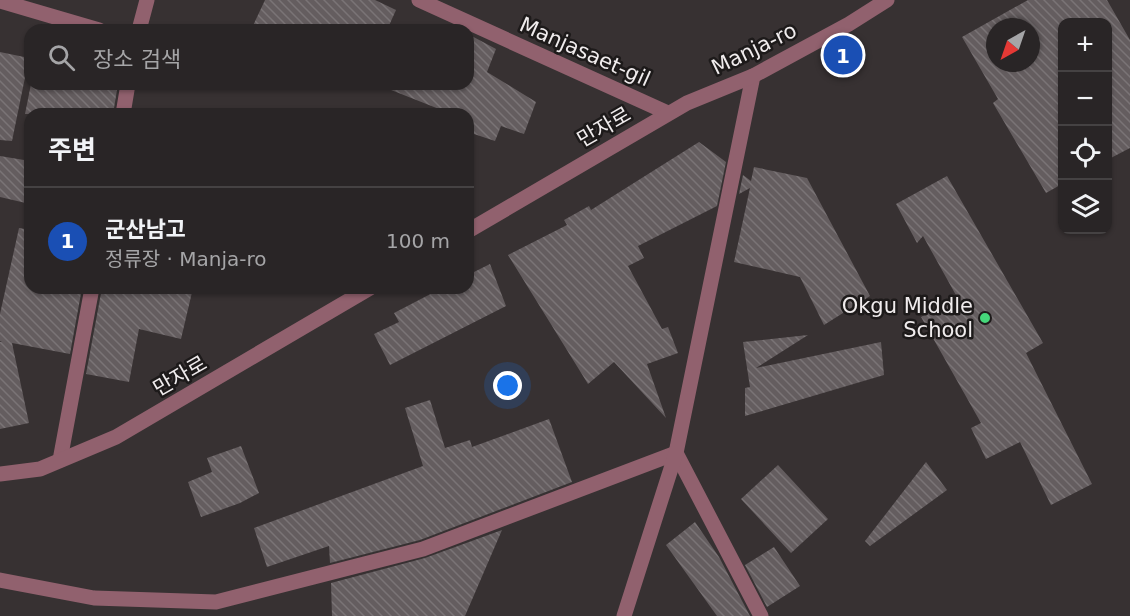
<!DOCTYPE html>
<html lang="ko">
<head>
<meta charset="utf-8">
<style>
	body { margin:0; font-family:"DejaVu Sans","Noto Sans KR",sans-serif; background:#312d2e; color:#f1f3f6 }
	.controls { position:absolute; right:18px; top:18px; display:grid; overflow:hidden; border-radius:12px; box-shadow:0 2px 4px #0004 }
	.controls button { width:54px; height:54px; display:grid; place-items:center; padding:0; border:0; border-bottom:2px solid #454243; background:#292526; color:#f1f3f6; font:30px sans-serif }
	.compass { position:absolute; left:986px; top:18px; width:54px; height:54px; border-radius:50%; background:#292526; box-shadow:0 2px 4px #0004; rotate:220deg }
	.you { position:absolute; left:508px; top:386px; width:21px; height:21px; margin:-15px; border:4px solid #fff; border-radius:50%; background:#1a73e8; box-shadow:0 0 0 9px #1a73e833 }
	.badge { display:grid; place-items:center; width:39px; height:39px; border-radius:50%; background:#db2777; color:#fff; font-size:20px; font-weight:700 }
	.pin { position:absolute; translate:-50% -50%; border:3px solid #fff; box-shadow:0 2px 6px #0006 }
	.list { margin:0; padding:0; list-style:none }
	h2 { display:flex; justify-content:space-between; align-items:center; height:78px; margin:0; padding:0 24px; font-size:26px }
	h2 small { font-size:20px; font-weight:400; color:#a5a5a7 }
	.list li { display:grid; grid-template-columns:39px 1fr auto; gap:18px; align-items:center; box-sizing:border-box; height:108px; padding:0 24px; border-top:2px solid #454243 }
	.list b { display:block; font-size:22px; white-space:nowrap }
	.list p { margin:0; font-size:20px; white-space:nowrap; color:#a5a5a7 }
	.list em { font-size:20px; font-style:normal; color:#a5a5a7 }
	.icon { flex:none; width:33px; height:33px; fill:none; stroke:currentColor; stroke-width:2; stroke-linecap:round; stroke-linejoin:round }
	.map { position:relative; flex:none; width:1130px; height:616px; overflow:hidden }
	.search { position:absolute; background:#292526; box-shadow:0 2px 4px #0004; left:24px; top:24px; width:450px; height:66px; display:flex; align-items:center; gap:15px; box-sizing:border-box; padding:0 21px; border-radius:18px; color:#a5a5a7; font-size:22px }
	.panel { position:absolute; background:#292526; box-shadow:0 2px 4px #0004; left:24px; top:108px; width:450px; height:186px; border-radius:18px }
	.map>svg:first-child { display:block }
	.building { fill:url(#building-back-hatch); fill-rule:evenodd }
	.lines { fill:none; stroke-linecap:round; stroke-linejoin:round }
	.minor { stroke:#91616e; stroke-width:15 }
	.tertiary { stroke:#91616e; stroke-width:15 }
	.poi-dot { fill:#45d77a; stroke:#1d1a1a; stroke-width:2 }
	.labels { text-anchor:middle; stroke-width:5; stroke-linejoin:round; paint-order:stroke }
	.street-label { font-size:21px; fill:#f0eced; stroke:#1d1a1a }
	.poi-label { font-size:21px; fill:#f0eced; stroke:#1d1a1a; text-anchor:end }
</style>
</head>
<body>
<div class="map">
<svg width="1130" height="616" viewBox="0 0 1130 616">
	<defs>
		<pattern id="building-back-hatch" width="6" height="6" patternUnits="userSpaceOnUse" patternTransform="scale(1.5)"><rect width="6" height="6" fill="#645d5f"/><path d="M-1 5l2 2M0 0l6 6M5-1l2 2" fill="none" stroke="#7a7476"/></pattern>
	</defs>
	<rect width="100%" height="100%" fill="#373132"/>
	<g class="building">
		<path d="M265,0H375L396,10L387,30H251Z"/>
		<path d="M1028,0H1107L1130,40V148L1107,160V22H1062V184L1046,193L993,103L998,99L962,37ZM995,27H1031V63H995Z"/>
		<path d="M468,34L496,49L487,72L536,102L524,134L501,126L495,141L468,132V114H437L439,109L381,86V84H468Z"/>
		<path d="M0,52L29,58L12,141L0,140Z"/>
		<path d="M31,84H118L113,114H25Z"/>
		<path d="M699,142L726,162L717,206L638,246L644,258L628,266L662,329L668,327L678,353L647,364L666,418L614,362L588,384L508,255L567,225L564,220L589,206L591,210Z"/>
		<path d="M0,156L30,161V204L0,197Z"/>
		<path d="M754,167L807,178L870,296L824,325L800,277L734,262L750,188L739,194L743,175L751,181Z"/>
		<path d="M947,176L1043,343L1026,353L1092,484L1051,505L1020,442L986,459L971,428L981,423L921,317L957,297L923,236L917,243L896,204Z"/>
		<path d="M19,228L30,230V288H82L70,354L12,343L29,423L0,429V342H2L0,341V314Z"/>
		<path d="M490,264L506,306L390,365L374,334L399,322L394,313L442,288H468V275Z"/>
		<path d="M102,288H193L181,339L139,329L129,382L86,374Z"/>
		<path d="M808,335L756,368L881,342L884,375L745,416V388L750,387L743,342Z"/>
		<path d="M430,400L445,448L470,440L472,447L549,419L572,482L420,540L330,563L329,546L267,567L254,528L423,466L405,408Z"/>
		<path d="M241,446L259,493L240,503L201,517L188,482L212,472L207,458Z"/>
		<path d="M926,462L947,490L870,546L865,541Z"/>
		<path d="M778,465L828,519L791,553L741,499Z"/>
		<path d="M695,522L719,557L750,616H717L666,545Z"/>
		<path d="M502,530L465,616H332L331,583L425,558Z"/>
		<path d="M774,547L800,586L767,607L745,565Z"/>
	</g>
	<g class="lines">
		<g class="minor">
			<path d="M419,0L668,113"/>
			<path d="M0,1L99,30"/>
			<path d="M139,30L147,0"/>
			<path d="M123,114L128,84"/>
			<path d="M60,460L92,288"/>
			<path d="M0,580L94,598L216,602L423,549L676,453L761,616"/>
			<path d="M624,616L676,453L753,76"/>
		</g>
		<g class="tertiary">
			<path d="M468,231L687,103L753,76L849,24L887,0"/>
			<path d="M0,474L40,469L116,437L370,288"/>
		</g>
	</g>
	<circle class="poi-dot" cx="985" cy="318" r="6"/>
	<g class="labels">
		<g class="street-label">
			<text transform="translate(754 49) rotate(-26)" y="7">Manja-ro</text>
			<text transform="translate(585 52) rotate(24)" y="7">Manjasaet-gil</text>
			<text transform="translate(604 127) rotate(-30)" y="7">만자로</text>
			<text transform="translate(180 376) rotate(-30)" y="7">만자로</text>
		</g>
		<g class="poi-label">
			<text x="973" y="313">Okgu Middle<tspan x="973" dy="24">School</tspan></text>
		</g>
	</g>
</svg>
<div class="controls">
<button>+</button>
<button>−</button>
<button><svg class="icon" aria-label="locate" viewBox="0 0 24 24"><circle cx="12" cy="12" r="6"/><path d="M12 2v4M12 18v4M2 12h4M18 12h4"/></svg></button>
<button><svg class="icon" aria-label="layers" viewBox="0 0 24 24"><path d="M12 4l9 5-9 5-9-5zM3 14l9 5 9-5"/></svg></button>
</div>
<svg class="compass" viewBox="-18 -18 36 36"><path d="M0-13l5 13h-10z" fill="#e53935"/><path d="M0 13l5-13h-10z" fill="#a5a5a7"/></svg>
<div class="you"></div>
<div class="pin badge" style="left:843px;top:55px;background:#1a4fb4">1</div>
<div class="search"><svg class="icon" aria-label="search" viewBox="0 0 24 24"><circle cx="10" cy="10" r="6"/><path d="M15 15l6 6"/></svg>장소 검색</div>
<section class="panel">
<h2>주변<small></small></h2>
<ul class="list">
<li><span class="badge" style="background:#1a4fb4">1</span><div><b>군산남고</b><p>정류장 · Manja-ro</p></div><em>100 m</em></li>
</ul>
</section>
</div>
</body>
</html>
